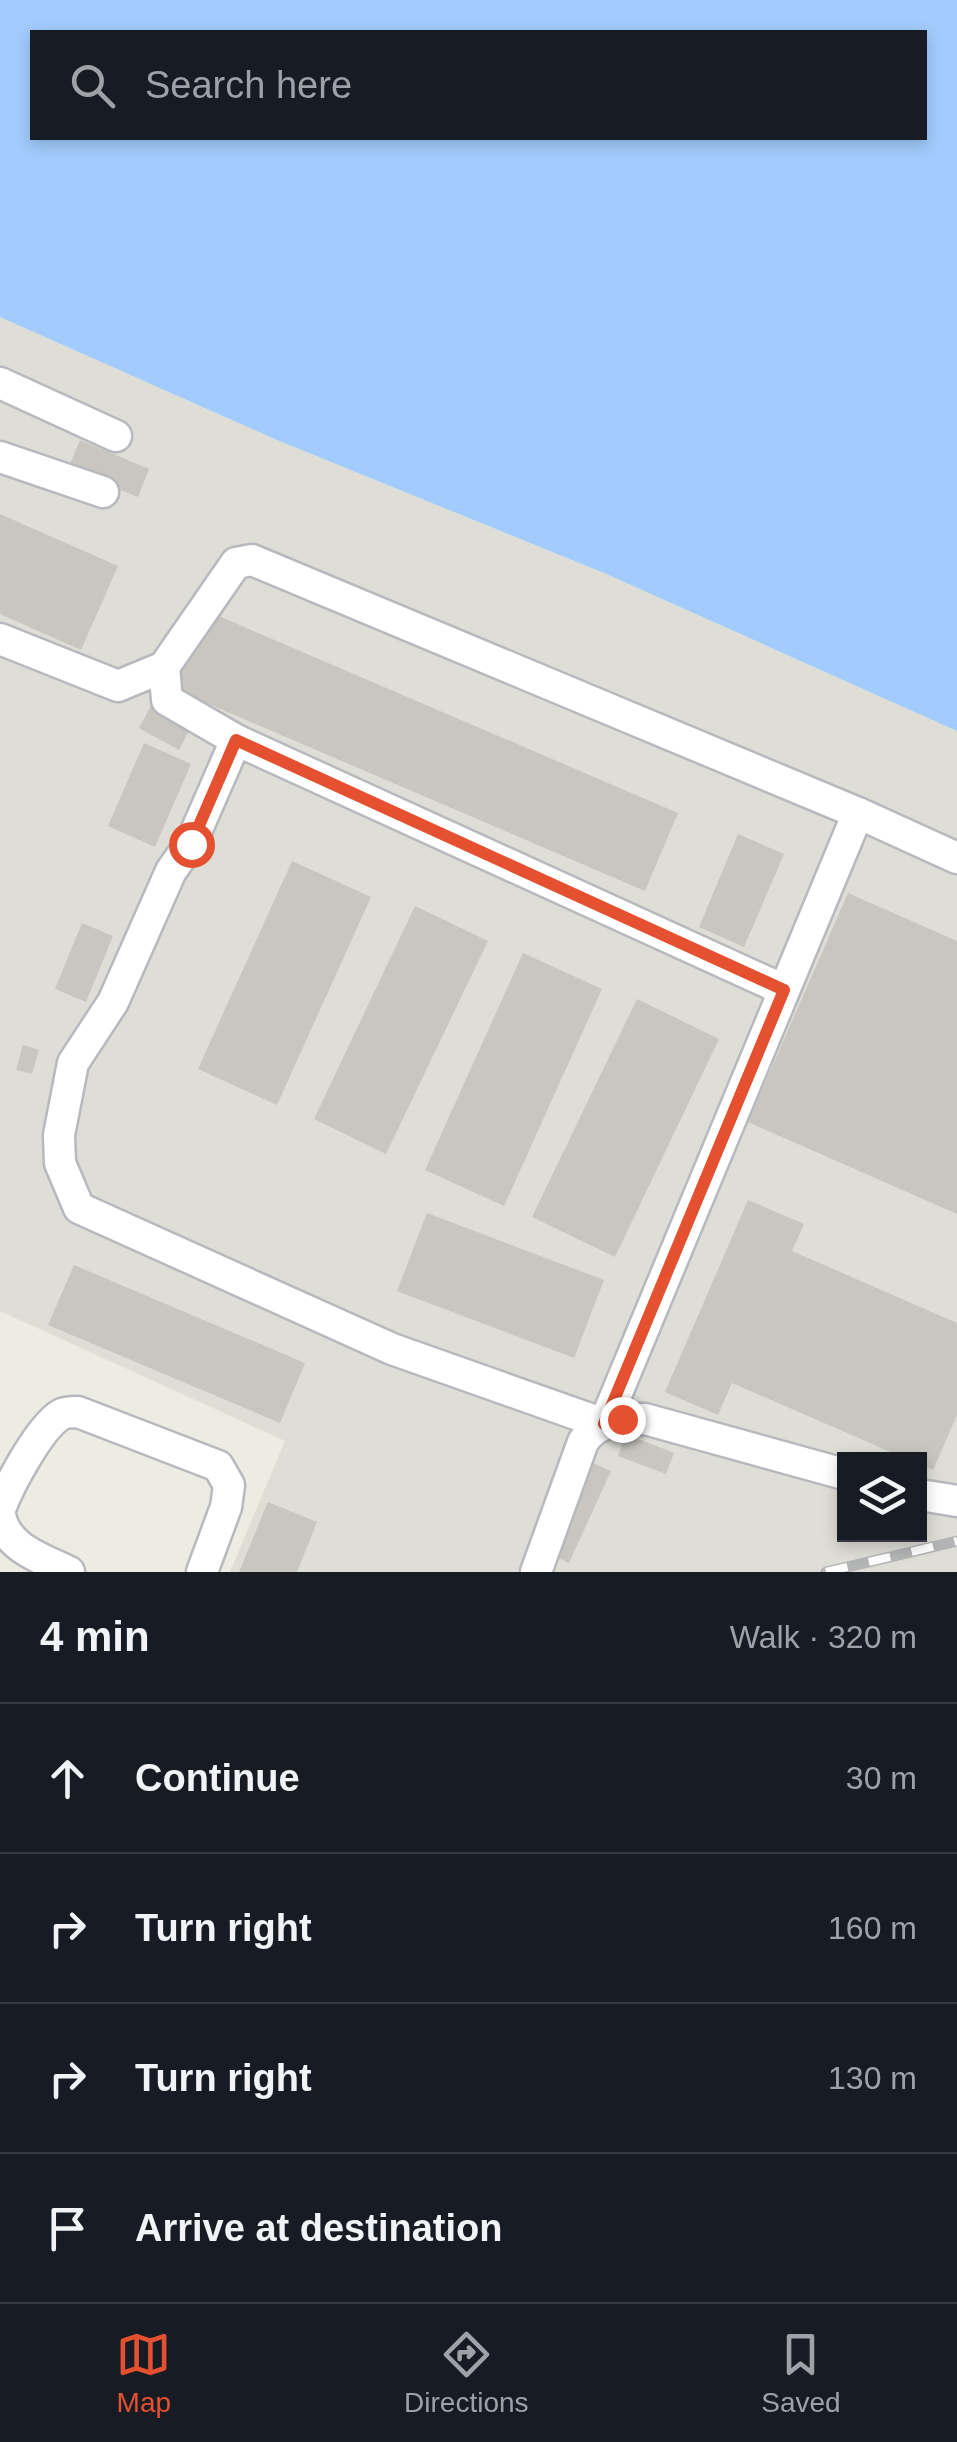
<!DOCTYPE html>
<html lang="en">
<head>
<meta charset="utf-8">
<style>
	body { margin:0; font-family:Helvetica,sans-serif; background:#242831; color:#f1f3f6 }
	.controls { position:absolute; right:30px; bottom:30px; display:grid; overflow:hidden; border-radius:0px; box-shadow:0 5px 15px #0003 }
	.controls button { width:90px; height:90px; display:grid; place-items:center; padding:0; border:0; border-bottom:2px solid #363941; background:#171b24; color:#f1f3f6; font:50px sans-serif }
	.stop { position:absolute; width:30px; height:30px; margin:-22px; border:8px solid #e55130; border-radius:50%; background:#fff }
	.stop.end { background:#e55130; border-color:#fff; box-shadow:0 2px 10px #0008 }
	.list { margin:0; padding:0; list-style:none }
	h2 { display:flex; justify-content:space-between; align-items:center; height:130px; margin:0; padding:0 40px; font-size:42px }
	h2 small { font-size:32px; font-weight:400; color:#9ea1a6 }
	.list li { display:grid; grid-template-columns:65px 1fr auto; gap:30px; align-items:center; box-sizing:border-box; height:150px; padding:0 40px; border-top:2px solid #363941 }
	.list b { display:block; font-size:38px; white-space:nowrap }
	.list em { font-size:32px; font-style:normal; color:#9ea1a6 }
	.icon { flex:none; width:55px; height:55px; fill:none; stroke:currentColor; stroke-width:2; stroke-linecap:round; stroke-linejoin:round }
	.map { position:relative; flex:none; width:957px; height:1572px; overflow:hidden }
	.search { position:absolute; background:#171b24; box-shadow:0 5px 15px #0003; left:30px; right:30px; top:30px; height:110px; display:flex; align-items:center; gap:25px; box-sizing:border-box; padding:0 35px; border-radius:0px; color:#9ea1a6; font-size:38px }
	.sheet { height:730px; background:#171b24 }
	nav { display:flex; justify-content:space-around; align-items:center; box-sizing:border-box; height:140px; border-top:2px solid #363941; background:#171b24; font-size:28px; color:#9ea1a6 }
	nav a { display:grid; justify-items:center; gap:5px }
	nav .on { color:#e55130 }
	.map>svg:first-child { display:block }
	.industrial { fill:#deddd6; fill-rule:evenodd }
	.water { fill:#a2ccfd; fill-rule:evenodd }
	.building { fill:#c8c6bf }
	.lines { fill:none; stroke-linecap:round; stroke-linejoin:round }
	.minor-casing { stroke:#b7b9be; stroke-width:35 }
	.minor { stroke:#fff; stroke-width:30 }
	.rail-casing { stroke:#b3b4b4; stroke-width:11 }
	.rail { stroke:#fff; stroke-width:8; stroke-dasharray:22; stroke-linecap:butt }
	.route { stroke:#e55130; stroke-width:12 }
</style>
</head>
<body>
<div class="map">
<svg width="957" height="1572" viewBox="0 0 957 1572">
	<rect width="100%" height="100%" fill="#edece2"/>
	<path class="industrial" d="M0,317L277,440L604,573L957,731V1572H230L285,1441L0,1311ZM844,1460H920V1534H844Z"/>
	<path class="water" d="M0,0H957V731L604,573L277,440L0,317ZM32,32H924V138H32Z"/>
	<g class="building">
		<path d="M80,440L149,469L138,497L68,469Z"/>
		<path d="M0,514L118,566L81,650L0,614Z"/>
		<path d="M207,611L678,813L645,891L174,689Z"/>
		<path d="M152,704L192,725L179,750L139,728Z"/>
		<path d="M144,743L191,764L155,847L108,826Z"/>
		<path d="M738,834L784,854L744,947L699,927Z"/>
		<path d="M292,861L371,897L277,1105L198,1069Z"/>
		<path d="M848,893L957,941V1214L748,1122Z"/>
		<path d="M415,906L488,941L386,1154L314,1119Z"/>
		<path d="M82,923L113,936L86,1002L55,989Z"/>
		<path d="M523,953L602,989L504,1206L425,1170Z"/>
		<path d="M637,999L719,1039L615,1257L532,1217Z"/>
		<path d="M23,1045L39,1050L32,1074L16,1070Z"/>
		<path d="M748,1200L804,1224L792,1251L957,1323V1415L933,1470L920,1464V1460H909L732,1383L718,1415L665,1392Z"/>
		<path d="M427,1213L604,1280L574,1358L397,1291Z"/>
		<path d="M74,1265L305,1363L280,1423L48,1325Z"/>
		<path d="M626,1434L674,1453L666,1474L618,1456Z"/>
		<path d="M591,1462L611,1471L569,1563L549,1553Z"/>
		<path d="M268,1502L317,1522L297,1572H239Z"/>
	</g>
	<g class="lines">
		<defs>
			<g id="minor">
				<path d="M0,383L116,436"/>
				<path d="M0,457L103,492"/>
				<path d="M0,639L118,686L164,667L236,563L252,560L858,813L957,858"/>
				<path d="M164,667L167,700L236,740L784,990"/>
				<path d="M236,740L191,843L171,871L113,1002L73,1063L59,1135L60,1163L79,1208L392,1349L604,1424L858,813"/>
				<path d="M920,1495L957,1501"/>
				<path d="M0,1509C9,1485 40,1426 62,1414C65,1412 74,1412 78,1412L218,1466L229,1485L226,1507L202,1572"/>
				<path d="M0,1515C6,1548 41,1558 69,1572"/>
				<path d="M536,1572L583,1442C597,1420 621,1419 645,1419L844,1474"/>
			</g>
		</defs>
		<use href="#minor" class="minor-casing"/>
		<use href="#minor" class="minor"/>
		<defs>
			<path id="rail" d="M826,1572L957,1541"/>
		</defs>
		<use href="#rail" class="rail-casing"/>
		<use href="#rail" class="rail"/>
	</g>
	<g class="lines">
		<path class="route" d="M191,844L236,740L784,990L604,1424L622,1419"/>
	</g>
</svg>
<div class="controls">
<button><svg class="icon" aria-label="layers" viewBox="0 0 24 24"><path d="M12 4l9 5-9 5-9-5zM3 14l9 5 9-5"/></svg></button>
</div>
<div class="stop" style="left:191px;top:844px"></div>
<div class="stop end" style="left:622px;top:1419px"></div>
<div class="search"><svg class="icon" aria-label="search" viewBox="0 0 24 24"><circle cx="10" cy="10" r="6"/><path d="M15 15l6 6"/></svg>Search here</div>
</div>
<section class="sheet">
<h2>4 min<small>Walk · 320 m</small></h2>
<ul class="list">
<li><svg class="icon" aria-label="ahead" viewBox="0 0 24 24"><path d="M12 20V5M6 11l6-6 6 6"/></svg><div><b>Continue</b></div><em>30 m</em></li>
<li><svg class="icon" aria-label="right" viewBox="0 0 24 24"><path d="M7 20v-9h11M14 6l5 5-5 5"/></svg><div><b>Turn right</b></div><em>160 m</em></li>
<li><svg class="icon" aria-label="right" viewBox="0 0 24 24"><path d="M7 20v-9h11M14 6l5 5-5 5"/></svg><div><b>Turn right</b></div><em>130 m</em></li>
<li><svg class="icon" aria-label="arrive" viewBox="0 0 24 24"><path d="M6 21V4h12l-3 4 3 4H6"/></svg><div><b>Arrive at destination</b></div></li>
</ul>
</section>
<nav>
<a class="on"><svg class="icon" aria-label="map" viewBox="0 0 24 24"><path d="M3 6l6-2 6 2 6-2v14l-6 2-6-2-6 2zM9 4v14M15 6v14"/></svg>Map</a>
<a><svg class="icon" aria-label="directions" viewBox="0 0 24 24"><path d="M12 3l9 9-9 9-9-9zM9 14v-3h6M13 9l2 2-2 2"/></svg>Directions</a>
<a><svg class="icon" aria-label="saved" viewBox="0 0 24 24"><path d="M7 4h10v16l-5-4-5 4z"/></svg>Saved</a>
</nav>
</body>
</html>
